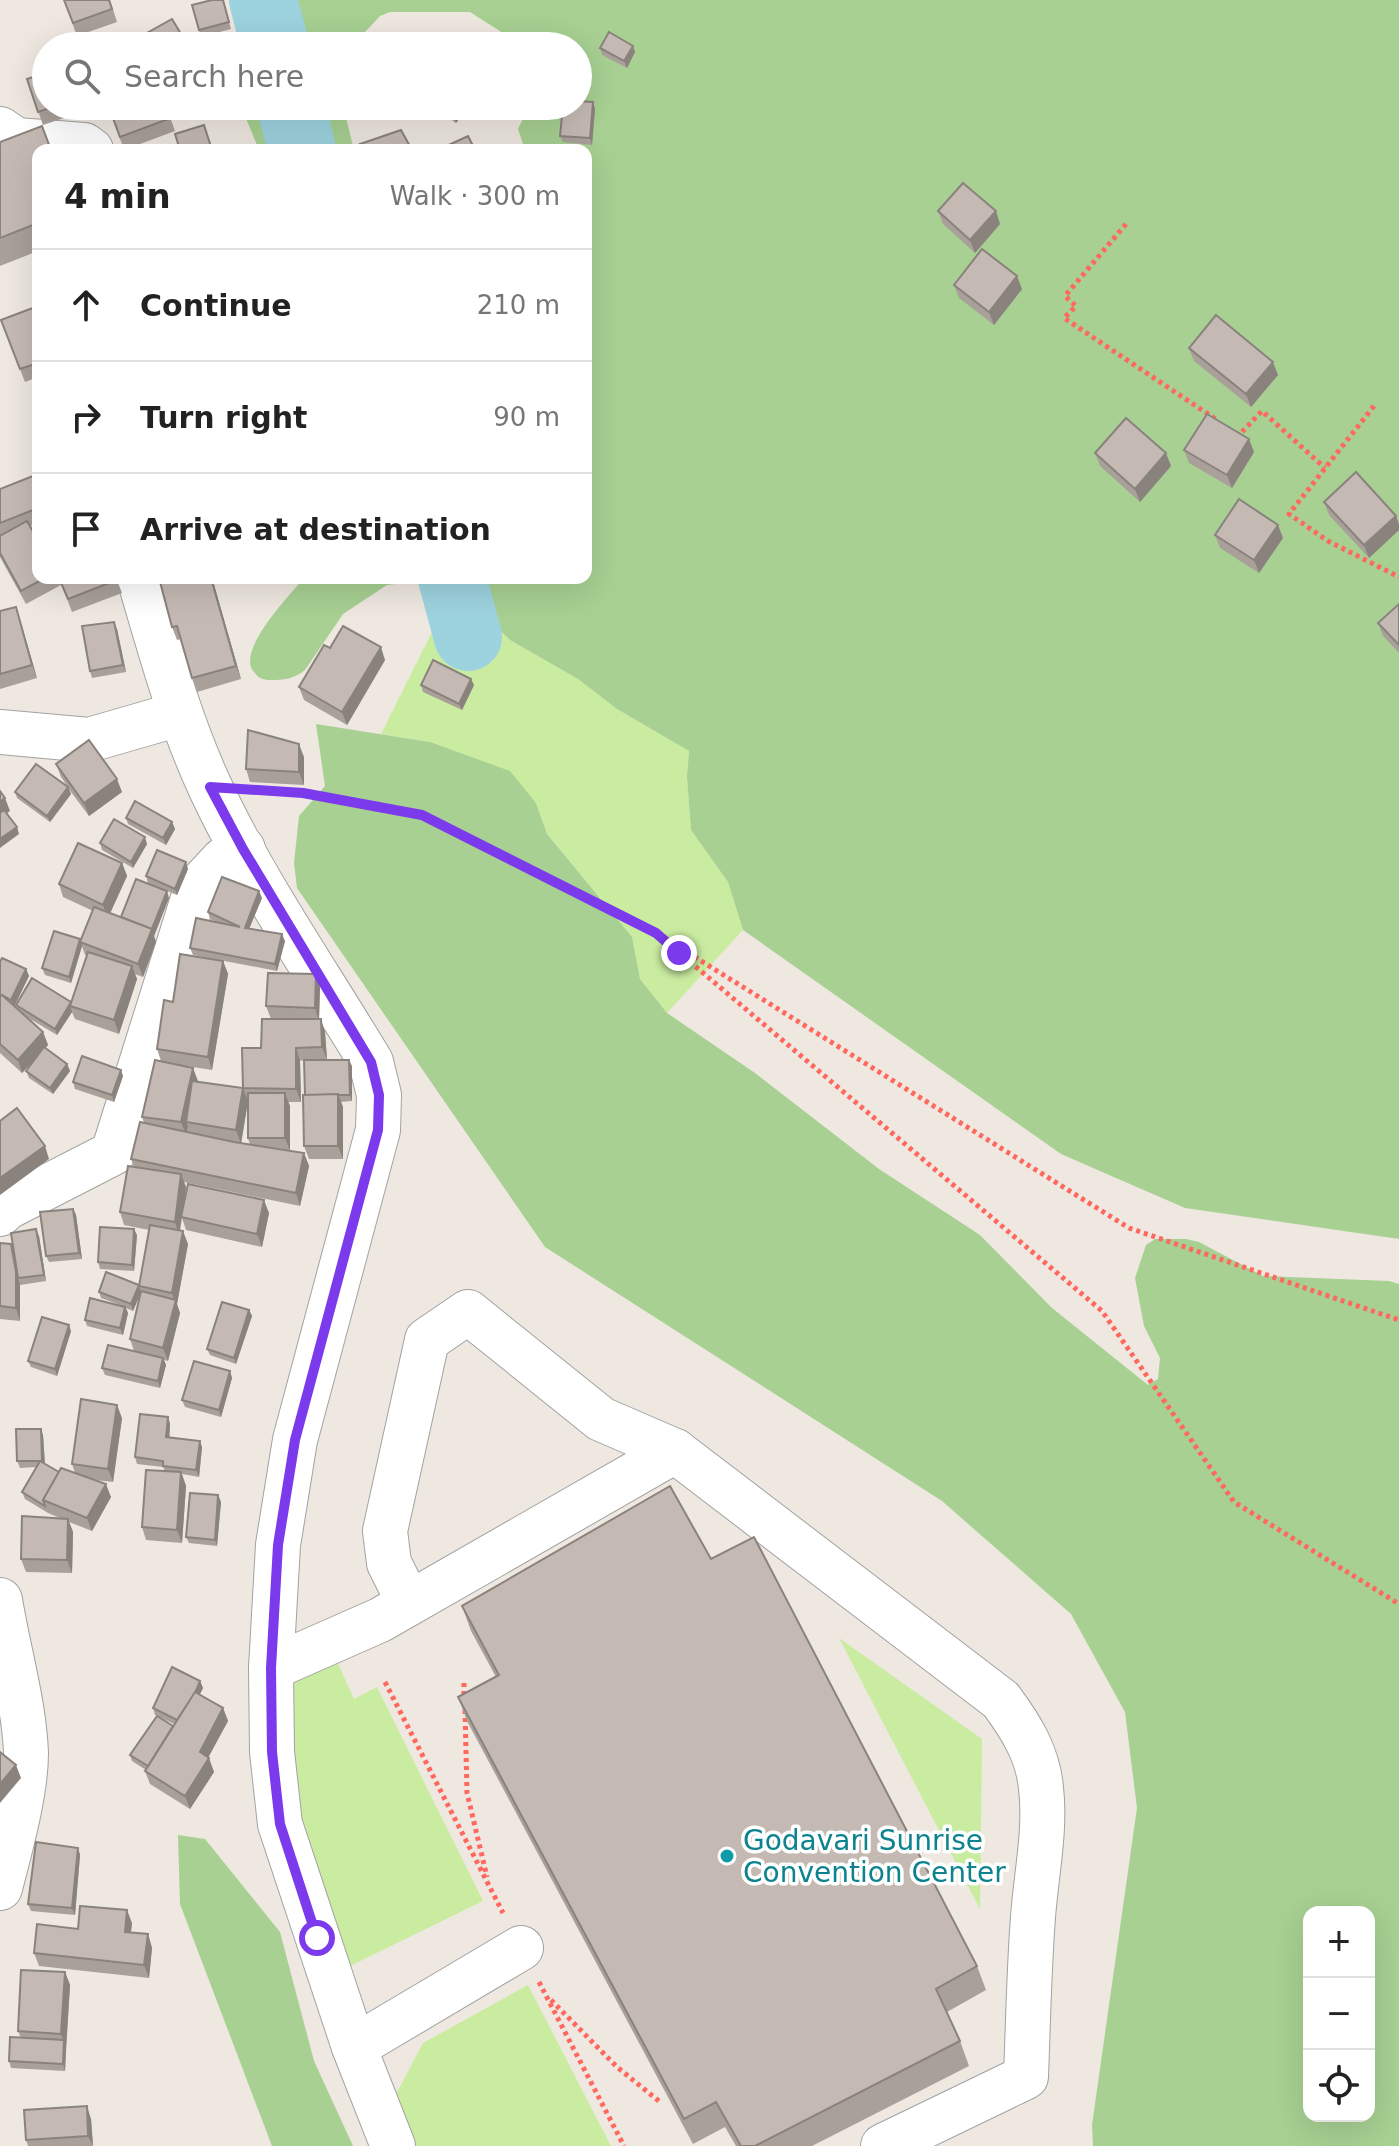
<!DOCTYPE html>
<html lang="en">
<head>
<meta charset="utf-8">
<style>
	body { margin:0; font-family:"DejaVu Sans",sans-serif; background:#f6f6f6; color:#222 }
	.controls { position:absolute; right:24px; bottom:24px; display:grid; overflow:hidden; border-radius:16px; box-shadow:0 8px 32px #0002 }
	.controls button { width:72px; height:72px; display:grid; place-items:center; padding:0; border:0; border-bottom:2px solid #e0e0e0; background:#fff; color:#222; font:40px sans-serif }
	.stop { position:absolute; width:24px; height:24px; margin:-18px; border:6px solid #7c3aed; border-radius:50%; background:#fff }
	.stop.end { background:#7c3aed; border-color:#fff; box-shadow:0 2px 8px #0008 }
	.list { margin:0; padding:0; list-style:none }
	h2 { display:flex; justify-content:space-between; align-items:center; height:104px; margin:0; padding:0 32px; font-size:34px }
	h2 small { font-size:26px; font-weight:400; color:#767676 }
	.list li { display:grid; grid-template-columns:52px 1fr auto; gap:24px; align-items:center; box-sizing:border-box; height:112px; padding:0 32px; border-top:2px solid #e0e0e0 }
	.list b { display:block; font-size:30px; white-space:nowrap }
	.list em { font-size:26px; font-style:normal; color:#767676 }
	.icon { flex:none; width:44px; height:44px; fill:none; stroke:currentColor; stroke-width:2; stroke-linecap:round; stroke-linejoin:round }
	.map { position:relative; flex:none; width:1399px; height:2146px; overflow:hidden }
	.search { position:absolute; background:#fff; box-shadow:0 8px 32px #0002; left:32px; top:32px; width:560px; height:88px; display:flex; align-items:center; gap:20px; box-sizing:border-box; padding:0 28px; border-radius:44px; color:#767676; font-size:30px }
	.panel { position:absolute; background:#fff; box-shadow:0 8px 32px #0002; left:32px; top:144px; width:560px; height:440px; border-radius:16px }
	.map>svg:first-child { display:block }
	.grass { fill:#caeca1 }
	.forest { fill:#a7d092; fill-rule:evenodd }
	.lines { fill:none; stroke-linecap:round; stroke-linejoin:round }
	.river { stroke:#9dd3df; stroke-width:68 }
	.minor-casing { stroke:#a2a2a2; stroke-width:46 }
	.path { stroke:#ff685f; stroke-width:5; stroke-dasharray:4 4; stroke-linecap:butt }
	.minor { stroke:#fff; stroke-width:44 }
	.wall { fill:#a9a09a }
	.shaded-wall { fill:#8a827d }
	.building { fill:#c5bab3; stroke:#8a827d; stroke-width:2 }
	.route { stroke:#7c3aed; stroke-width:10 }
	.culture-dot { fill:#0f9aa8; stroke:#fff; stroke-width:3 }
	.labels { text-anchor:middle; stroke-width:7; stroke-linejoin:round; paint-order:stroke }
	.culture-label { font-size:28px; fill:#0d838f; stroke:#fff; text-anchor:start }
</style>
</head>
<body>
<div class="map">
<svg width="1399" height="2146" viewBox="0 0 1399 2146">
	<rect width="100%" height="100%" fill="#eee8e0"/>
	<g class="grass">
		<path d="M449,598L486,617L510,640L578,679L617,709L689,751L687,777L691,830L728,882L743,930L667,1013L640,979L632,937L547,834L536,803L430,742L381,734Z"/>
		<path d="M839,1638L982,1739L980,1909Z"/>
		<path d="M334,1655L354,1699L377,1687L483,1901L346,1968L303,1844L283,1677Z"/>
		<path d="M528,1985L611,2146H412L393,2100L423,2043Z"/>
	</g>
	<g class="forest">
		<path d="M255,0H1399V1239L1185,1208L1061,1154L743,930L728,882L691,830L687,777L689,751L617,709L578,679L510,640L486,617L435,590L411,582L387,585L343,614L305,670C294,679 284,680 270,680C263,680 258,678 254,672C235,651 290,595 304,578H586V150H525L518,129L529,106H578V46H514L506,35L470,12H390L380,16L352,46H247C257,31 260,17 255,0Z"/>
		<path d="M241,106H343L354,150H259Z"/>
		<path d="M316,724L430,742L510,771L536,803L547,834L632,937L640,979L667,1013L755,1073L879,1169L980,1235L1052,1308L1148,1385L1158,1379L1160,1358L1144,1326L1135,1278L1146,1245L1155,1239H1186L1199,1242L1263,1276L1389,1281L1399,1284V2146H1093L1092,2125L1137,1808L1125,1712L1071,1614L942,1501L545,1247L297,888L294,863L299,816L325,786ZM1369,1912V2116H1309V1912Z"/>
		<path d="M178,1835L205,1839L280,1932L314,2061L353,2146H272L180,1904Z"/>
	</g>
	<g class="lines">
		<g class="river">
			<path d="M263,0L275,46"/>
			<path d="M291,106L302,150"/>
			<path d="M452,578L468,637"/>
		</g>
		<defs>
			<g id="minor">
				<path d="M0,129L16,140L84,145L91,150"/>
				<path d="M139,578C160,649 179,720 210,787C254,882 317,972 371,1062L379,1095L378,1130L295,1440L278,1545L271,1668L272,1752L280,1824L354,2047L393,2146"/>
				<path d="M0,732L89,740L179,714"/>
				<path d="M0,1214L6,1208L113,1153L196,889L223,860L243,849"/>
				<path d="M0,1600C8,1650 24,1702 26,1753C26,1793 10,1849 0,1888"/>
				<path d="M409,1603L389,1563L385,1531L427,1340L468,1312L601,1419L675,1451L1001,1700C1021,1727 1038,1754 1041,1788C1046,1830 1036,1875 1033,1917C1029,1970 1028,2024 1026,2077L883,2146"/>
				<path d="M271,1668L380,1620L675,1451"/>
				<path d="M354,2047L521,1948"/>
			</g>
		</defs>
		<use href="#minor" class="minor-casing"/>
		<g class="path">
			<path d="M1126,224L1065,296L1076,306L1064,318L1217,420"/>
			<path d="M1374,406L1289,514L1328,541L1399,577"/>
			<path d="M1236,433L1239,435L1262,411L1325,468"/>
			<path d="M258,790L303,793L422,815L656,933L1102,1311L1234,1502L1399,1604"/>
			<path d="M674,944L1129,1228L1399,1320"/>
			<path d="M385,1682L503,1913"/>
			<path d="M464,1683V1700"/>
			<path d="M465,1710L467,1793L487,1877"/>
			<path d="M539,1982L624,2146"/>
			<path d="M551,2000L617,2067L660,2102"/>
		</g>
		<use href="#minor" class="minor"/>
	</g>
	<g class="wall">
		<path d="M64,0H110L117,22L77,36Z"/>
		<path d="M223,0L231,29L201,37L199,30Z"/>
		<path d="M633,46L635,52L627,68L602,55L600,48Z"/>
		<path d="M27,79L46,106H100L43,125Z"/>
		<path d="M166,106L175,131L124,150L110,110Z"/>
		<path d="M432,106H468L456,123Z"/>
		<path d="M595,109L592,145L563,142L560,136Z"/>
		<path d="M0,142L38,150V251L0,266Z"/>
		<path d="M938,211L1000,224L975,253L943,224Z"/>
		<path d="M954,285L1022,289L994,325L959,298Z"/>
		<path d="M38,306V377L25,382L1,320Z"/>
		<path d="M1189,348L1278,375L1251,407L1194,361Z"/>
		<path d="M1184,450L1254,452L1232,488L1189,463Z"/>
		<path d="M1095,453L1171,466L1140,502L1100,466Z"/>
		<path d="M38,474V523L30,526L38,578H58L61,585L26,604L0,557V489Z"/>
		<path d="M1324,502L1399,524V530L1369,558L1329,515Z"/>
		<path d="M1215,535L1283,538L1259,573L1220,548Z"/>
		<path d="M59,578L117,580L122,593L72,612Z"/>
		<path d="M159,578H212L241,679L197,692L181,639L177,640L172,627Z"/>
		<path d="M1399,604V653L1383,636L1378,623Z"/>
		<path d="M0,611L20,620L37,678L0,689Z"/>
		<path d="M117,629L126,672L92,678L90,671Z"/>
		<path d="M330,648L385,660L347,725L304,700L299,687Z"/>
		<path d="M421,685H474L462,710L423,692Z"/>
		<path d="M304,757V785L250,782L246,769Z"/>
		<path d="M56,764L122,792L89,816L68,788L71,794L50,822L17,798L15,792L68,787L61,777Z"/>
		<path d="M126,818L172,822L175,829L166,845L128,824Z"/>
		<path d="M100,843L147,844L133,868L102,850Z"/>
		<path d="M122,863L127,876L110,913L121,917L169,898L154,936L156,942L143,977L135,974L137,979L119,1034L75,1019L72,1012L57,1035L25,1016L43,1032L48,1045L45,1048L67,1064L70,1071L53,1094L29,1078L26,1071L34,1060L22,1073L0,1053V962L26,969L29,976L14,1006L17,1008L16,1005L71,1002L87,955H85L82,946L71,983L45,975L42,968L81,941L93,911L63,897L59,884Z"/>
		<path d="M188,869L177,895L148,883L146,876Z"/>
		<path d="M262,898L249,928L285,941L277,971L193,955L190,948L217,922L210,919L208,912Z"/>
		<path d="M223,961L228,974L212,1070L174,1064L198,1082L243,1088L248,1101L241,1143L250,1145L248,1138V1101L243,1088L261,1048L271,1019L266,1006L320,987L319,1019L325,1032L327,1060L352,1066V1101L341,1102L343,1107V1159H309L304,1146V1060L300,1061L301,1102H288L290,1106V1151L304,1153L309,1166L300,1206L184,1182L186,1187L183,1209L269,1213L262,1247L186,1230L182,1218L180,1231L188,1244L177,1304L180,1313L168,1361L164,1360L166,1365L160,1388L105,1375L102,1368L134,1351L130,1339L141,1293L133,1311L126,1308L128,1313L123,1335L87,1326L85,1320L120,1305L101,1298L99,1292L139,1285L149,1230L124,1225L120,1212L134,1167L131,1159L144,1123L142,1117L161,1061L157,1049L173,1002Z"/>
		<path d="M123,1076L114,1102L75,1089L73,1082Z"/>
		<path d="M73,1209L76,1215L82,1259L49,1262L46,1256Z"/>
		<path d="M137,1235L134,1271L100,1269L98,1262Z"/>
		<path d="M39,1236L46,1281L20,1285V1321L0,1319V1243L14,1251Z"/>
		<path d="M249,1310L252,1316L236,1364L210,1355L207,1349Z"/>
		<path d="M71,1331L57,1376L31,1367L28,1361Z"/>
		<path d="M230,1371L232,1378L221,1417L185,1407L182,1400Z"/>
		<path d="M168,1417L170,1424L169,1437L202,1447L199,1477L182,1474L186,1486L182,1543L146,1540L142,1527L165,1471L163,1467L137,1464L135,1457Z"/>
		<path d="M122,1418L113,1482L95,1480L111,1497L92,1531L69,1522L73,1532L72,1573L26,1572L21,1559L62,1519L48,1513L25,1499L22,1492L37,1467L20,1468L17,1461L43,1435L45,1464L59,1472L75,1473L72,1464Z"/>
		<path d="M218,1495L221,1502L217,1546L189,1543L186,1537Z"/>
		<path d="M711,1559L977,1966L986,1990L947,2012L960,2041L969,2066L812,2146H736L725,2127L693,2144L467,1721L458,1697L496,1677L471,1631L462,1606Z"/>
		<path d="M200,1681L203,1688L199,1695L223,1708L228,1721L208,1758L214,1772L190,1809L150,1784L145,1771L146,1770L132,1761L130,1755L174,1724L155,1715L153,1708Z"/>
		<path d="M78,1848L80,1855L75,1915L31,1911L28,1904Z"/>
		<path d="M132,1923L131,1933L148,1934L152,1948L149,1978L39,1966L34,1953L78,1929Z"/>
		<path d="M65,1972L70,1985L65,2071L11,2068L9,2061L21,2038L18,2031Z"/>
		<path d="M91,2119L93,2146H28L26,2140Z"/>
	</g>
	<g class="shaded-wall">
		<path d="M633,46L635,52L627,68L624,61Z"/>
		<path d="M593,102L595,109L592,145L590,138Z"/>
		<path d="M461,106H468L456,123L454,116Z"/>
		<path d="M996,211L1000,224L975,253L970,240Z"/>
		<path d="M1017,276L1022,289L994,325L989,312Z"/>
		<path d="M1273,362L1278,375L1251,407L1246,394Z"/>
		<path d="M1249,439L1254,452L1232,488L1227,475Z"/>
		<path d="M1166,453L1171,466L1140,502L1135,489Z"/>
		<path d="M1396,516L1399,524V530L1369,558L1364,545Z"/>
		<path d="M1278,525L1283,538L1259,573L1254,560Z"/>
		<path d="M211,578H212L241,679L236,666Z"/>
		<path d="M16,607L20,620L37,678L32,665Z"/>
		<path d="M114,622L117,629L126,672L123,665Z"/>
		<path d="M381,647L385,660L347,725L342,712Z"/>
		<path d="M471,679L474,685L462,710L459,704Z"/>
		<path d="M299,744L304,757V785L299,772Z"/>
		<path d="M117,779L122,792L89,816L84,803Z"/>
		<path d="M68,787L71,794L50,822L47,816Z"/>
		<path d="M5,798L10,811L0,818V802Z"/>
		<path d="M172,822L175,829L166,845L163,838Z"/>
		<path d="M17,827L19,834L0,848V839Z"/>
		<path d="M145,837L147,844L133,868L131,862Z"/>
		<path d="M186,862L188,869L177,895L175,889Z"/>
		<path d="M122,863L127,876L108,918L103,905Z"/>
		<path d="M167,891L169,898L154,936L156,942L143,977L138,964Z"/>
		<path d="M259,891L262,898L247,934L245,928Z"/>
		<path d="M282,934L285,941L277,971L275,964Z"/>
		<path d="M80,939L82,946L71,983L69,977Z"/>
		<path d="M223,961L228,974L212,1070L208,1057Z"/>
		<path d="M132,966L137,979L119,1034L114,1020Z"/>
		<path d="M26,969L29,976L14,1007L11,1000Z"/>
		<path d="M316,974L320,987L319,1021L315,1008Z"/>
		<path d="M71,1002L70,1006L72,1012L57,1035L55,1029Z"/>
		<path d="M321,1019L325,1032L327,1060L322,1047Z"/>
		<path d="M43,1032L48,1045L22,1073L18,1060Z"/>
		<path d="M296,1048L300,1061L301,1102L296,1089Z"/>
		<path d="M349,1060L352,1066V1101L350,1095Z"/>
		<path d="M67,1064L70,1071L53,1094L50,1088Z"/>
		<path d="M193,1068L198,1081L189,1123L186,1122L188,1126L186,1135L181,1122Z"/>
		<path d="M121,1070L123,1076L114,1102L112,1095Z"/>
		<path d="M243,1088L248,1101L241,1144L236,1130Z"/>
		<path d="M285,1093L290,1106V1151L285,1138Z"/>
		<path d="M338,1094L343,1107V1159L338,1146Z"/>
		<path d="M45,1146L49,1159L0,1195V1178Z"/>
		<path d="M304,1153L309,1166L300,1206L296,1193Z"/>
		<path d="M181,1174L186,1187L179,1235L175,1222Z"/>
		<path d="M264,1200L269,1213L262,1247L257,1234Z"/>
		<path d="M73,1209L76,1215L82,1259L79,1253Z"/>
		<path d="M36,1229L39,1236L46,1281L44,1275Z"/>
		<path d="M134,1229L137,1235L134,1271L132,1265Z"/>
		<path d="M183,1231L188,1244L177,1304L180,1313L168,1361L163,1348L175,1302L172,1293Z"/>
		<path d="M11,1244L16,1257L18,1278L20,1285V1321L16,1308Z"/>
		<path d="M139,1286L141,1292L133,1311L131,1304Z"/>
		<path d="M125,1307L128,1313L123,1335L120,1328Z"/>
		<path d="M249,1310L252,1316L236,1364L234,1358Z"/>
		<path d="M69,1325L71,1331L57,1376L55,1369Z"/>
		<path d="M163,1358L166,1365L160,1388L158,1381Z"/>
		<path d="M230,1371L232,1378L221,1417L219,1410Z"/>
		<path d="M117,1405L122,1418L113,1482L108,1469Z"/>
		<path d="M168,1417L170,1424L169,1443L166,1437Z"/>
		<path d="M41,1429L43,1435L45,1467L42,1461Z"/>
		<path d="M200,1441L202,1447L199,1477L196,1470Z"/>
		<path d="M181,1472L186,1486L182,1543L177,1530Z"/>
		<path d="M106,1484L111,1497L92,1531L87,1518Z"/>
		<path d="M218,1495L221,1502L217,1546L215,1540Z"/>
		<path d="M68,1519L73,1532L72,1573L67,1560Z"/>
		<path d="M200,1681L203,1688L183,1729L181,1722Z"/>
		<path d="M223,1708L228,1721L204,1765L200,1752Z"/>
		<path d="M209,1758L214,1772L190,1809L185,1796Z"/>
		<path d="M16,1765L21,1778L0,1803V1784Z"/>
		<path d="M78,1848L80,1855L75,1915L72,1908Z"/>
		<path d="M127,1910L132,1923L129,1945L125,1932Z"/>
		<path d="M148,1934L152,1948L149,1978L144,1965Z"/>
		<path d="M65,1972L70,1985L66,2047L61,2034Z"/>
		<path d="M64,2040L66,2047L65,2071L63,2064Z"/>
		<path d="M87,2106L91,2119L93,2146L88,2136Z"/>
	</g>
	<g class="building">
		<path d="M64,0H109L112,9L73,23Z"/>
		<path d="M212,0H223L229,22L199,30L192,5Z"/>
		<path d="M172,19L187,44L184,46H130L127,44Z"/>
		<path d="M609,32L633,46L624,61L600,48Z"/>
		<path d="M501,39L509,46H494Z"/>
		<path d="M46,73V106H56L38,112L27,79Z"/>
		<path d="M578,101L593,102L590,138L560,136L563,106H578Z"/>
		<path d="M121,106H166L171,118L120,137L110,110Z"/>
		<path d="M439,106H461L454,116Z"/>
		<path d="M204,125L212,150H180L175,134Z"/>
		<path d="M42,126L51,150H38V223L0,238V142Z"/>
		<path d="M401,130L412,150H364L360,144Z"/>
		<path d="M468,136L475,150H438Z"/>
		<path d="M963,183L996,211L970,240L938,211Z"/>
		<path d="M982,249L1017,276L989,312L954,285Z"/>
		<path d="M38,306V363L20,369L1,320Z"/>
		<path d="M1216,315L1273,362L1246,394L1189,348Z"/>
		<path d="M1207,414L1249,439L1227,475L1184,450Z"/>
		<path d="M1126,418L1166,453L1135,489L1095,453Z"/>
		<path d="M1356,472L1396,516L1364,545L1324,502Z"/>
		<path d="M38,474V508L0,523V489Z"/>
		<path d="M1239,499L1278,525L1254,560L1215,535Z"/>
		<path d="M27,521L38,540V578H45L21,591L0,553V536Z"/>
		<path d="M59,578H116L117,580L68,599Z"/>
		<path d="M159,578H211L236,666L192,678L177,626L172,627Z"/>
		<path d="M1399,604V645L1378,623Z"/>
		<path d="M16,607L32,665L0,674V611Z"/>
		<path d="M114,622L123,665L90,671L82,626Z"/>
		<path d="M343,626L381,647L342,712L299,687L324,645L330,648Z"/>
		<path d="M433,660L471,679L459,704L421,685Z"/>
		<path d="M248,730L299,744V772L246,769Z"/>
		<path d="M89,740L117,779L84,803L56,764Z"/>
		<path d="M36,764L68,787L47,816L15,792Z"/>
		<path d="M0,791L5,798L0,802Z"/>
		<path d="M135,801L172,822L163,838L126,818Z"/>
		<path d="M4,810L17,827L0,839V813Z"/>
		<path d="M114,819L145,837L131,862L100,843Z"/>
		<path d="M78,843L122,863L103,905L59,884Z"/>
		<path d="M157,850L186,862L175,889L146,876Z"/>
		<path d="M222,877L259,891L245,928L282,934L275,964L190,948L196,918L240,927L208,912Z"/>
		<path d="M136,879L167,891L151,931L152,929L121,917Z"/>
		<path d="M94,907L152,929L138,964L80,942Z"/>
		<path d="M54,931L80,939L69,977L42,968Z"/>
		<path d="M88,952L132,966L114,1020L70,1006Z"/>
		<path d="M180,954L223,961L208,1057L157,1049L164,1000L173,1002Z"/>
		<path d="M2,958L26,969L11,1000L2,995H0V962Z"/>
		<path d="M268,973L316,974L315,1008L266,1006Z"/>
		<path d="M32,978L71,1002L55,1029L16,1005Z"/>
		<path d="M2,995L43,1032L18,1060L0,1044V996Z"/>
		<path d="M262,1019H321L322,1047L296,1048V1089L243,1088L242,1048H261Z"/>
		<path d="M44,1047L67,1064L50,1088L26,1071Z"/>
		<path d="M82,1056L121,1070L112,1095L73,1082Z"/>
		<path d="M155,1060L193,1068L181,1122L142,1117Z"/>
		<path d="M304,1060H349L350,1095H305Z"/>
		<path d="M192,1081L243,1088L236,1130L186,1122Z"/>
		<rect x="248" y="1093" width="37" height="45"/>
		<path d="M338,1094V1146H304L303,1095Z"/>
		<path d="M17,1108L45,1146L0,1178V1121Z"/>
		<path d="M140,1122L234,1142L304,1153L296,1193L131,1159Z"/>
		<path d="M128,1166L181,1174L175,1222L120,1212Z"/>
		<path d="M188,1184L264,1200L257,1234L181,1217Z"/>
		<path d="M73,1209L79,1253L46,1256L40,1212Z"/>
		<path d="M150,1225L183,1231L172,1293L139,1286Z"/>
		<path d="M100,1227L134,1229L132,1265L98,1262Z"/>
		<path d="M36,1229L44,1275L18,1278L11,1233Z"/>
		<path d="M0,1243L11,1244L16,1272V1308L0,1306Z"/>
		<path d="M106,1272L139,1285L131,1304L99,1292Z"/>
		<path d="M141,1291L176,1300L163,1348L130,1339Z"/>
		<path d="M90,1298L125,1307L120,1328L85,1320Z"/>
		<path d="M222,1302L249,1310L234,1358L207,1349Z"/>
		<path d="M42,1317L69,1325L55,1369L28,1361Z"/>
		<path d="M108,1345L163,1358L158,1381L102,1368Z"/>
		<path d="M194,1361L230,1371L219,1410L182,1400Z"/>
		<path d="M81,1399L117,1405L108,1469L72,1464Z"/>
		<path d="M140,1414L168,1417L166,1437L200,1441L196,1470L163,1466V1461L135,1457Z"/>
		<path d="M16,1429H41L42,1461H17Z"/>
		<path d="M40,1461L59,1472L43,1500L45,1506L22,1492Z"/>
		<path d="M61,1468L106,1484L87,1518L43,1500Z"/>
		<path d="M146,1470L181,1472L177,1530L142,1527Z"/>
		<path d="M670,1486L711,1559L754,1537L977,1966L936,1989L960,2041L755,2146H741L716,2102L684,2119L458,1697L499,1675L462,1606Z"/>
		<path d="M190,1493L218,1495L215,1540L186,1537Z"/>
		<path d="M22,1516L68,1519L67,1560L21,1559Z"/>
		<path d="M172,1667L200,1681L195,1693L177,1720L153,1708Z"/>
		<path d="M195,1692L223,1708L200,1752L209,1758L185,1796L145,1771Z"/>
		<path d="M157,1716L173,1726L148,1766L130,1755Z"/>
		<path d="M0,1752L16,1765L0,1784Z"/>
		<path d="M36,1842L78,1848L72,1908L28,1904Z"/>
		<path d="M80,1906L127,1910L125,1932L148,1934L144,1965L34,1953L37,1924L78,1929Z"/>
		<path d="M21,1970L65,1972L61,2034L18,2031Z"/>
		<path d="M10,2037L64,2040L63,2064L9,2061Z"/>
		<path d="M87,2106L88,2136L26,2140L24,2110Z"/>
	</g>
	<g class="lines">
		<path class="route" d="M317,1938L280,1824L272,1752L271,1668L278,1545L295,1440L378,1130L379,1095L371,1062L243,849L210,787L303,793L422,815L656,933L679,953"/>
	</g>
	<circle class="culture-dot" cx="727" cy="1856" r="8"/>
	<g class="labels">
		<g class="culture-label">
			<text x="743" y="1850">Godavari Sunrise<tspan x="743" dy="32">Convention Center</tspan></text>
		</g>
	</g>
</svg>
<div class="controls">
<button>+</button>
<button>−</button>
<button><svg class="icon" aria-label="locate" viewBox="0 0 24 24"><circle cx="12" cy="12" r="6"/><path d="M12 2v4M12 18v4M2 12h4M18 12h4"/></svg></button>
</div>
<div class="stop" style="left:317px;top:1938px"></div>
<div class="stop end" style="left:679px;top:953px"></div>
<div class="search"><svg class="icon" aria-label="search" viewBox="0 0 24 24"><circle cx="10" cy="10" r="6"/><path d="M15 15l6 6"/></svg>Search here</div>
<section class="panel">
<h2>4 min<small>Walk · 300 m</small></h2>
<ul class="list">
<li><svg class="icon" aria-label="ahead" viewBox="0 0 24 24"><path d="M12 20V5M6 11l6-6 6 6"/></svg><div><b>Continue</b></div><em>210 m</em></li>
<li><svg class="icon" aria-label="right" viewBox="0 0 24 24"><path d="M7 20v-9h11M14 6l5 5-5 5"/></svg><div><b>Turn right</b></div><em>90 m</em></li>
<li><svg class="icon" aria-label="arrive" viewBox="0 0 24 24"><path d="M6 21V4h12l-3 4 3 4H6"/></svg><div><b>Arrive at destination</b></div></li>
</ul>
</section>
</div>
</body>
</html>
